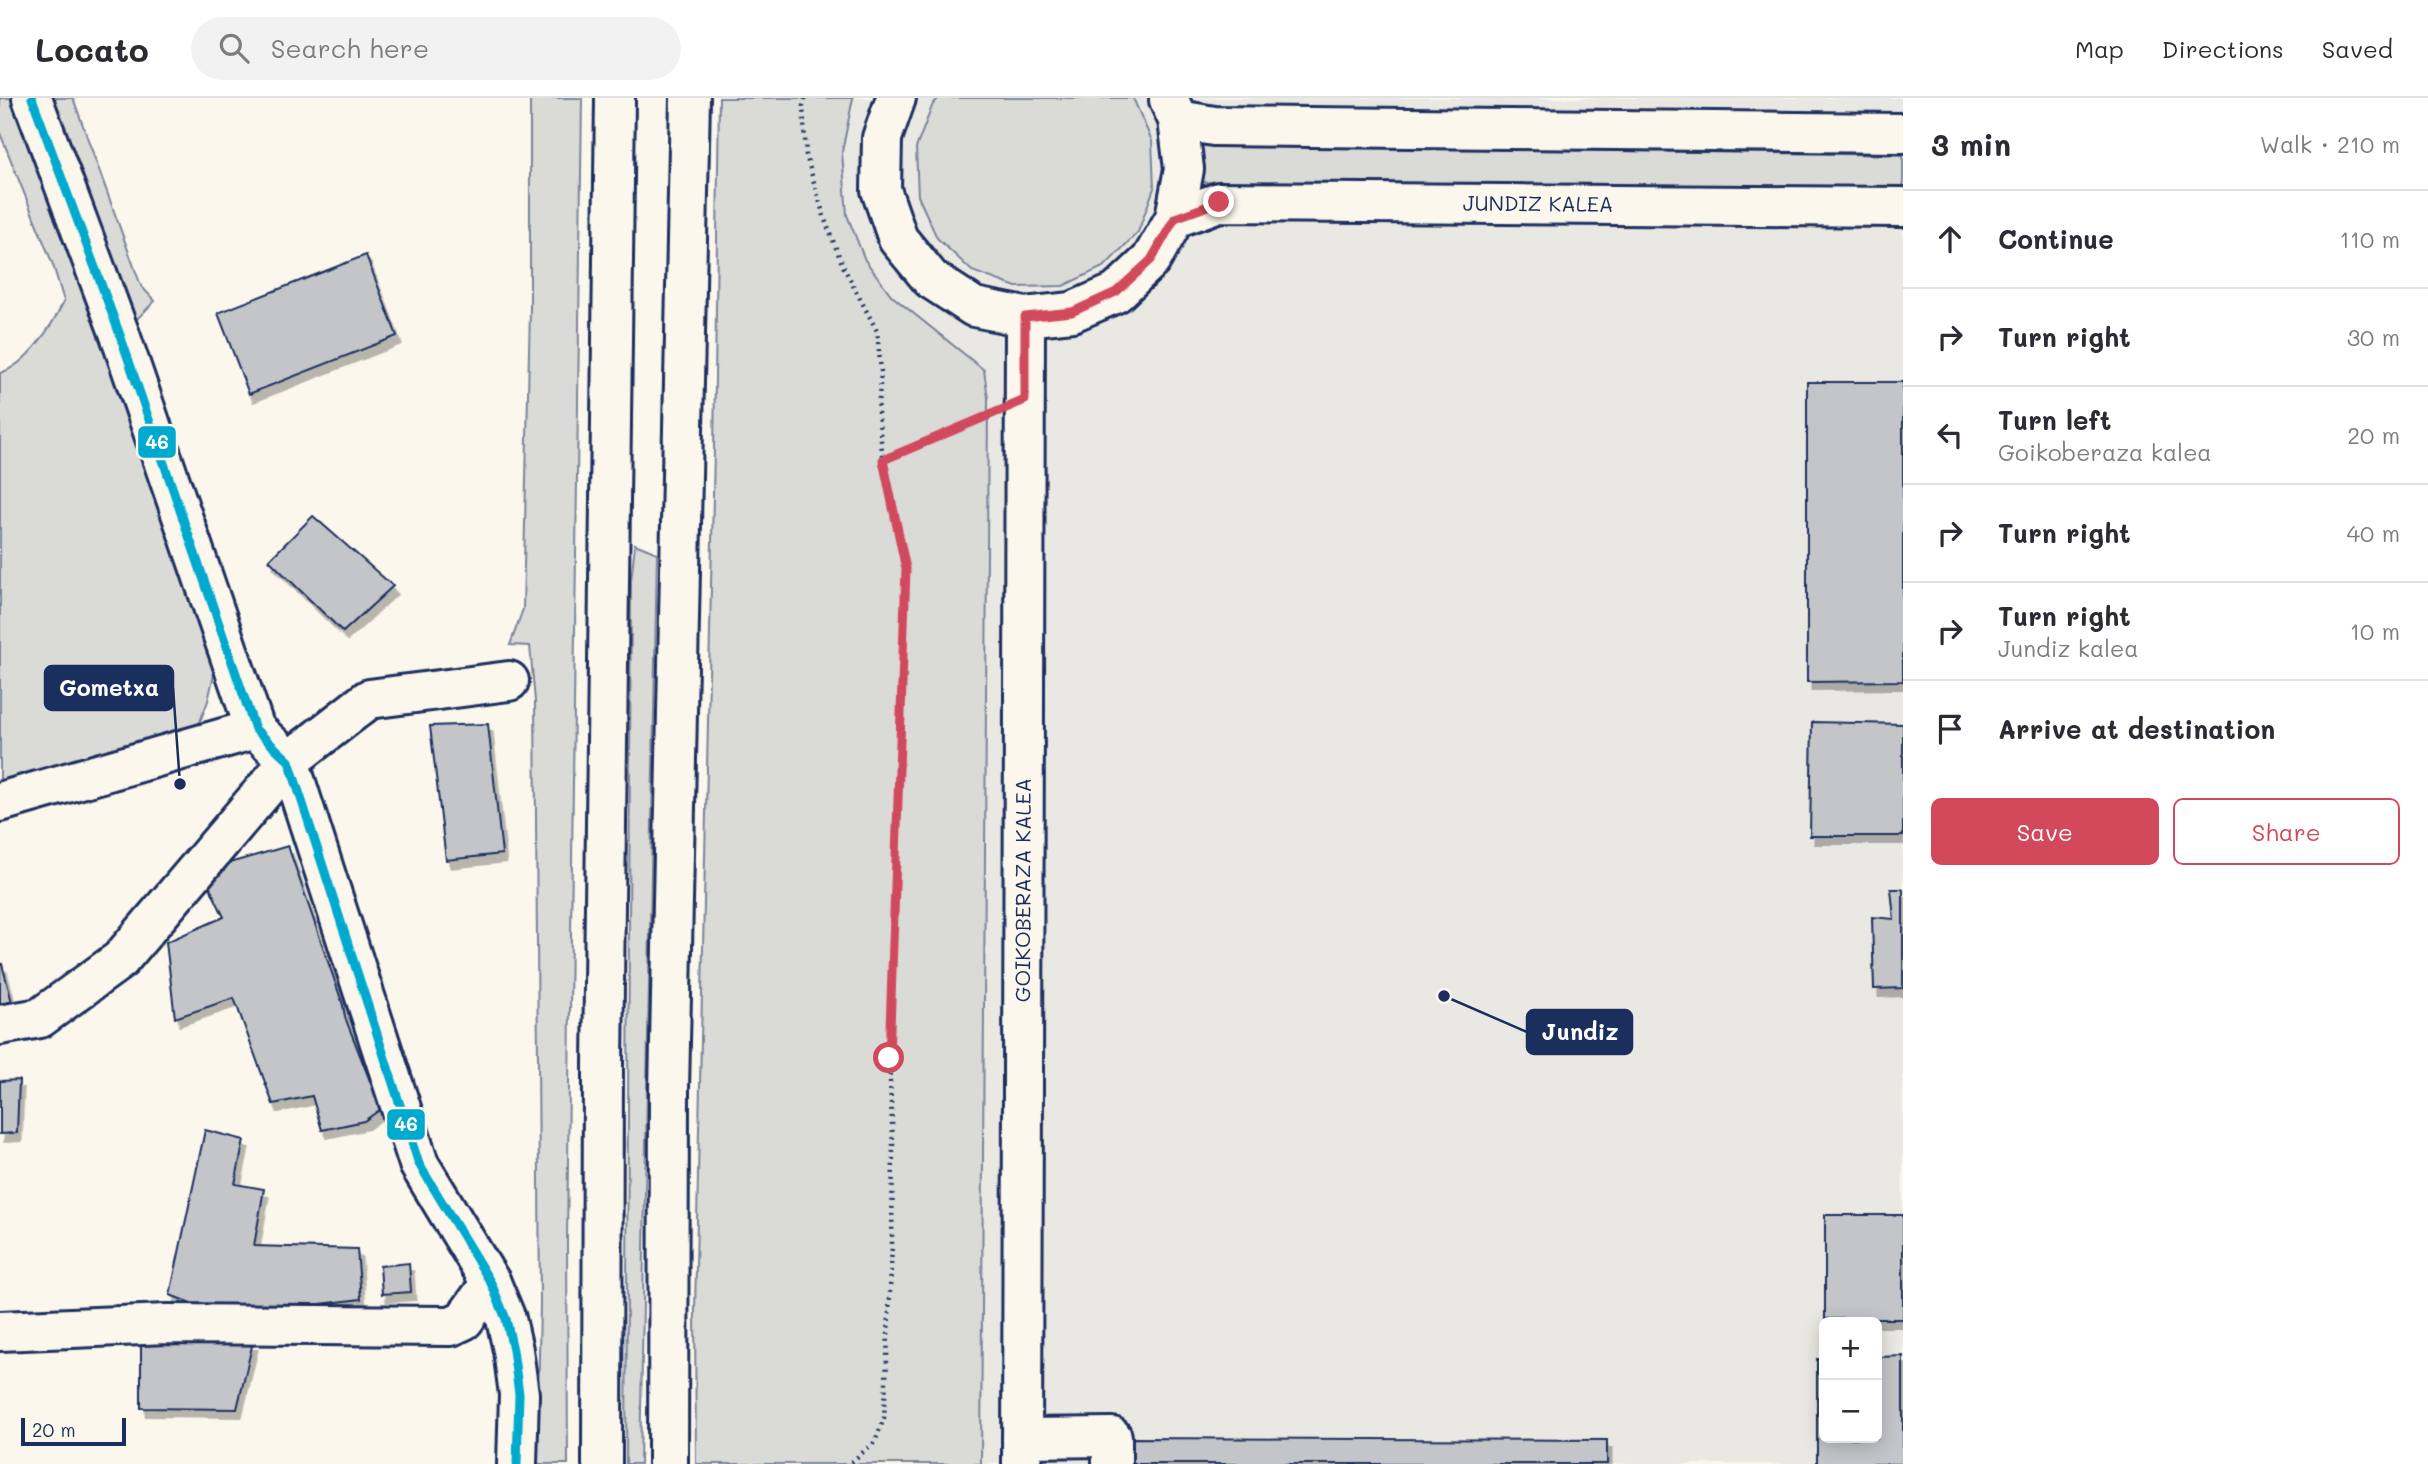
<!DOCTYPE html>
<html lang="en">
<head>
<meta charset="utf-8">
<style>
	body { margin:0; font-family:Mali,sans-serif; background:#f2f2f3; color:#2b2b33 }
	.controls { position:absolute; right:21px; bottom:21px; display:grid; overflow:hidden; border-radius:10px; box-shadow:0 4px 18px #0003 }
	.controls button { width:63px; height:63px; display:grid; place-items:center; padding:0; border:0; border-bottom:2px solid #e1e1e2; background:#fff; color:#2b2b33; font:35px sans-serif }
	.scale { position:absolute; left:21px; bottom:18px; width:105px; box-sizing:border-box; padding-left:7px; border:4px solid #1b2f5e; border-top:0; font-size:19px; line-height:24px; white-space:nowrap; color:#1b2f5e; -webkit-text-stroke:5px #fbf7ec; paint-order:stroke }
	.stop { position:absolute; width:21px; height:21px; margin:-16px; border:5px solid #d1495b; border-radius:50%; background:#fff }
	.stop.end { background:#d1495b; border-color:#fff; box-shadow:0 2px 7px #0008 }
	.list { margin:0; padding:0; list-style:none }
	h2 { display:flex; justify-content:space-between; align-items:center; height:91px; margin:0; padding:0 28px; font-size:30px }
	h2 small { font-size:23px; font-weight:400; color:#7c7c81 }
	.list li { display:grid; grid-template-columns:46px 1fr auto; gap:21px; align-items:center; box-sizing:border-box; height:98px; padding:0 28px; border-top:2px solid #e1e1e2 }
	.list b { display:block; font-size:26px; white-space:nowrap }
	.list p { margin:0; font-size:23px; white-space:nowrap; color:#7c7c81 }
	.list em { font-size:23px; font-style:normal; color:#7c7c81 }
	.actions { display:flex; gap:14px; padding:21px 28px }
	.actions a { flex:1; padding:16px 0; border:2px solid #d1495b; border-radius:10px; text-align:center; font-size:24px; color:#d1495b }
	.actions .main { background:#d1495b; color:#fff }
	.icon { flex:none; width:38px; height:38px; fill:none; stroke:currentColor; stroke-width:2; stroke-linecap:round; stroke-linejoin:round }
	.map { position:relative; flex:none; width:1903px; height:1366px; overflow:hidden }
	header { display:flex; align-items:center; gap:42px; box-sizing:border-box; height:98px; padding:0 35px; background:#fff; border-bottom:2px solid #e1e1e2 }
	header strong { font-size:33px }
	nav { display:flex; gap:38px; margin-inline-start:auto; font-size:24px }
	.search { width:490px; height:63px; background:#f2f2f3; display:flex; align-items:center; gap:18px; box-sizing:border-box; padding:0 24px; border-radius:38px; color:#7c7c81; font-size:26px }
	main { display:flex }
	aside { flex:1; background:#fff }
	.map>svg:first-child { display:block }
	.built { fill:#eae8e2; fill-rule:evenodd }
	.green { fill:#dadad7; stroke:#7a849a; stroke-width:2 }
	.building { fill:#c3c5c9; stroke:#1b2f5e; stroke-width:2; filter:url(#shadow) }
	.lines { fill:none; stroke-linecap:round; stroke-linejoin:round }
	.minor-casing { stroke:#1b2f5e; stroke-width:44 }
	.highway-casing { stroke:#1b2f5e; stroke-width:44 }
	.path { stroke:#1b2f5e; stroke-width:4.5; stroke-dasharray:2 5; stroke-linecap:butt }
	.minor { stroke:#fbf7ec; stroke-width:38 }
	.highway { stroke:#fbf7ec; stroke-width:38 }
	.bus-1-casing { stroke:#fbf7ec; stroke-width:14 }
	.bus-1 { stroke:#00a9ce; stroke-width:9 }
	.route { stroke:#d1495b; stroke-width:9 }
	.labels { text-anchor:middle; stroke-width:6; stroke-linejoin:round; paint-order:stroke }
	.street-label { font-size:21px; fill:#1b2f5e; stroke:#fbf7ec }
	.leader { fill:none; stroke:#1b2f5e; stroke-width:2.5 }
	.callout-dot { fill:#1b2f5e; stroke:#fbf7ec; stroke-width:2.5 }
	.callout { fill:#1b2f5e; stroke:#1b2f5e; stroke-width:2.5 }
	.callout-label { font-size:23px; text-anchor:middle; font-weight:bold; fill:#fff }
	.line-badge { stroke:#fbf7ec; stroke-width:2.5 }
	.badge-label { font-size:19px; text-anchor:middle; font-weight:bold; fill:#fff }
</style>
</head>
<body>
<header>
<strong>Locato</strong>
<div class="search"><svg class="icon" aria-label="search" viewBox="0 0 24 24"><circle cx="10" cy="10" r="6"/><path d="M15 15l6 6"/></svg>Search here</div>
<nav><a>Map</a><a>Directions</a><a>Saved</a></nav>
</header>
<main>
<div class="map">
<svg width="1903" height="1366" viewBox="0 0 1903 1366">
	<defs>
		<filter id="shadow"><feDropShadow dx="4.5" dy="8" stdDeviation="0" flood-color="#0004"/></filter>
	</defs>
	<rect width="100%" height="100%" fill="#fbf7ec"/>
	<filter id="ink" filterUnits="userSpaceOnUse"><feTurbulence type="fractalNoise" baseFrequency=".0143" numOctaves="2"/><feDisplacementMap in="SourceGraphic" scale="14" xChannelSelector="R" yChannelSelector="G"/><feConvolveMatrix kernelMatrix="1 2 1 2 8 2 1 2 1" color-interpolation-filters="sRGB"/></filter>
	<g filter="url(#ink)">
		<path class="built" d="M853,0H1903V1366H981L988,300L984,272L892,198L865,162L847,117L842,54ZM1824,1224H1877V1340H1824Z"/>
		<g class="green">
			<path d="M0,0H13L105,244L215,572L208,603L199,626L157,651L0,694V275C27,267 52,228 64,203L53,167L0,35Z"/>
			<path d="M49,0H73L141,188L155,203L135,223Z"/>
			<path d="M530,0H582L567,1141L568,1366H537L540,1204L535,603L530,548L510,547L523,511L530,211Z"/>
			<path d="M719,0H853L842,54L847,117L865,162L892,198L984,272L988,300L981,1366H696L695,1213L714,352Z"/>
			<path d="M939,0H1133L1152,43L1154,90L1138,134L1105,168L1063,188L1016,189L972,173L937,140L918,98L916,50L933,6Z"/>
			<path d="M1201,47L1903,57V93L1200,84Z"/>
			<path d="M635,446L657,455L640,1366H626L631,483Z"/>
		</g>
		<g class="building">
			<path d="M366,157L397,238L249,296L218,215Z"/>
			<path d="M1807,284H1903V583L1807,584Z"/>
			<path d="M313,418L393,488L343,534L269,462Z"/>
			<path d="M1812,624L1903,626V738H1810Z"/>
			<path d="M488,626L502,756L446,762L430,628Z"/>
			<path d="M288,748L343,907L345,919L381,1011L364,1023L322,1032L312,998L273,1006L234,900L175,920L166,844L224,819L202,773Z"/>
			<path d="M1891,791H1903V890L1874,891L1872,819L1894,821Z"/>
			<path d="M2,866L12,904L0,906V867Z"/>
			<path d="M19,982L17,1035L0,1036V983Z"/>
			<path d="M205,1032L244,1042L235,1086L264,1091L254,1148L357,1151L361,1201L270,1212L204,1210L170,1197Z"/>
			<rect x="1825" y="1117" width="78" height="104"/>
			<path d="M409,1165L411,1194L382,1196L380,1168Z"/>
			<path d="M253,1244L237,1311L141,1310V1245Z"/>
			<path d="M1903,1258V1366H1817V1261H1824V1340H1877V1259Z"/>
			<path d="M1131,1340L1607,1342V1366H1131Z"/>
		</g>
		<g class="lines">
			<defs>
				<g id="minor">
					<path d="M32,0L120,237L255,631L289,663L419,1066L491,1185L506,1221L513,1252L519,1296L517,1366"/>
					<path d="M896,0L882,40L881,92L898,141L931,181L974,209L1025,219L1072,214L1116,195L1151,162L1175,120L1184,71L1178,22L1169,2"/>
					<path d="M1178,22L1214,28L1903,35"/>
					<path id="s1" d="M1175,120L1219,104L1903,109"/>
					<path d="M0,704L255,631"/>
					<path d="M0,927L40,920L120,862L289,663L369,601L509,583"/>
					<path d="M0,1233L167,1226L451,1228L464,1222L491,1185"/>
					<path d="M1022,1340L1112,1339V1366"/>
					<path id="s2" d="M1022,1366L1025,219"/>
				</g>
				<g id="highway">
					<path d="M602,1366L603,967L615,0"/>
					<path d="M668,1366L669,992L690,0"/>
				</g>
			</defs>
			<use href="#minor" class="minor-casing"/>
			<use href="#highway" class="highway-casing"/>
			<g class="path">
				<path d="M805,0L803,8L806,57L825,122L843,168L877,233L881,274L878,314L883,362L906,472L889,960L893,1046L892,1145L886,1283L884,1320L875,1344L849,1366"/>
				<path d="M883,362L989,317"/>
			</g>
			<use href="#minor" class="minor"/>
			<use href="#highway" class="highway"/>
			<defs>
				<path id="bus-1" d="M32,0L120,237L255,631L289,663L419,1066L491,1185L506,1221L513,1252L519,1296L517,1366"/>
			</defs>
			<use href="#bus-1" class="bus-1-casing"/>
			<use href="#bus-1" class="bus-1"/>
		</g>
	</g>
	<g class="lines" filter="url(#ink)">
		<path class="route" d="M889,960L906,471L883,362L1025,302V219L1072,214L1116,194L1151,162L1175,120L1219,104"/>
	</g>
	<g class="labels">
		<g class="street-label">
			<text dy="7" stroke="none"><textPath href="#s1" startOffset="366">JUNDIZ KALEA</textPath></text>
			<text dy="7" stroke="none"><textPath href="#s2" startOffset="574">GOIKOBERAZA KALEA</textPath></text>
		</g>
	</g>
	<path class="leader" d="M180 686L173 590M1444 898L1527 934"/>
	<g class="callout-dot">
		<circle cx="180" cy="686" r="7"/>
		<circle cx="1444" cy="898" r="7"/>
	</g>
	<g class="callout">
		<rect x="45" y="568" width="128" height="44" rx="7"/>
		<rect x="1527" y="912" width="105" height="44" rx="7"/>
	</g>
	<g class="callout-label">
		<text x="109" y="598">Gometxa</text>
		<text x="1580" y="942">Jundiz</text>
	</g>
	<g class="line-badge">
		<rect x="137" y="327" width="40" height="34" rx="7" fill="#00a9ce"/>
		<rect x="386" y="1010" width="40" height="33" rx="7" fill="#00a9ce"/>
	</g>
	<g class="badge-label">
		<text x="157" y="351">46</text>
		<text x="406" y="1033">46</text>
	</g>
</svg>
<div class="controls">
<button>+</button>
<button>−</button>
</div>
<div class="scale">20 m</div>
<div class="stop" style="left:889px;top:960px"></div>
<div class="stop end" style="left:1219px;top:104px"></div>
</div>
<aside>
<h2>3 min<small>Walk · 210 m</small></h2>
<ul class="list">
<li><svg class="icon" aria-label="ahead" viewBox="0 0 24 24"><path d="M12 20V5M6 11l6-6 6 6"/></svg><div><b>Continue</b></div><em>110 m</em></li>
<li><svg class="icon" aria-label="right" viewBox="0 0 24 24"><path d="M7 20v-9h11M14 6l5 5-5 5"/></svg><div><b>Turn right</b></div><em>30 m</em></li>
<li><svg class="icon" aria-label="left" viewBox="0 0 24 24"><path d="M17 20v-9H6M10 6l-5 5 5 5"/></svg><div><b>Turn left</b><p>Goikoberaza kalea</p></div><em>20 m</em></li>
<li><svg class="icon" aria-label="right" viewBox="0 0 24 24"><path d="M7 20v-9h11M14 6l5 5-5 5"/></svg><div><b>Turn right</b></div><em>40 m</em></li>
<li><svg class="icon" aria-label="right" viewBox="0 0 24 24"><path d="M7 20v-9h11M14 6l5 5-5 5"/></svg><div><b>Turn right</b><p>Jundiz kalea</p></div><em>10 m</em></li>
<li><svg class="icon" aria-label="arrive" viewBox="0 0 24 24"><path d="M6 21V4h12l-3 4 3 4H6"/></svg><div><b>Arrive at destination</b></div></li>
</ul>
<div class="actions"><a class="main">Save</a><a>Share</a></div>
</aside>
</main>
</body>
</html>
